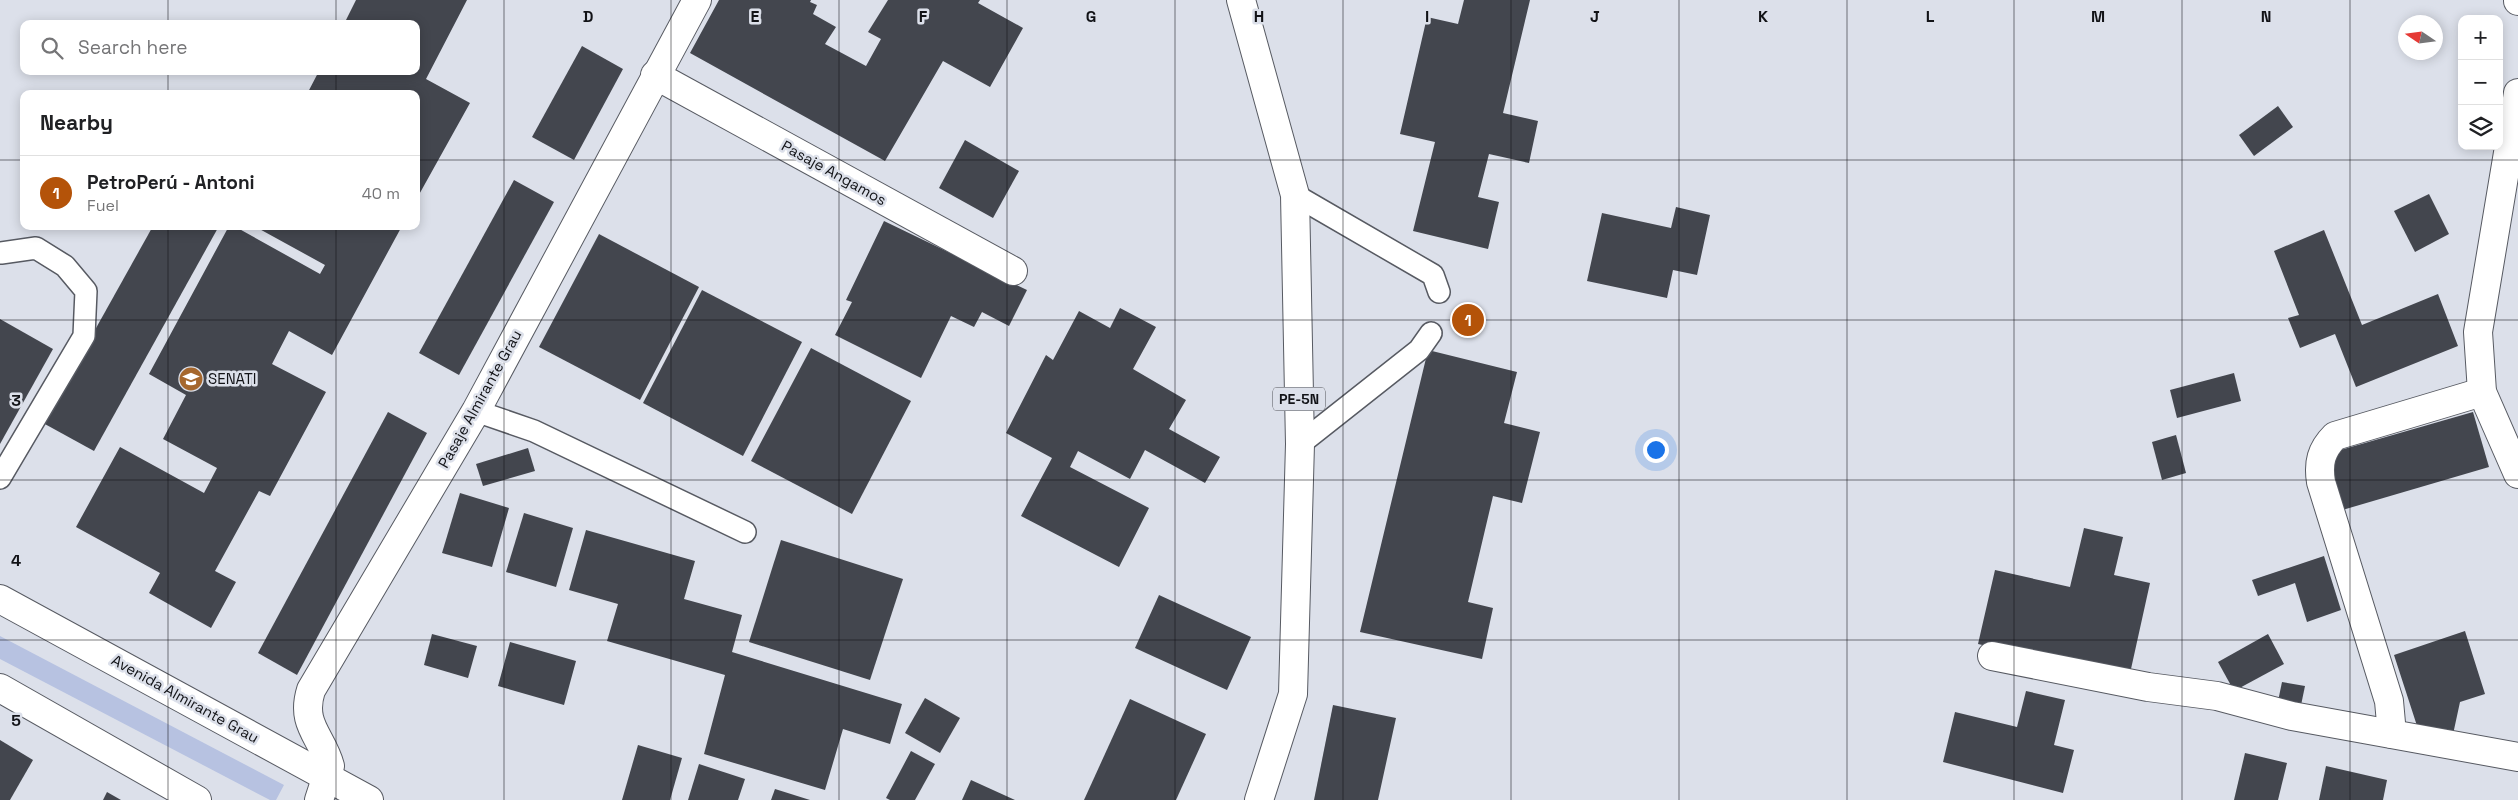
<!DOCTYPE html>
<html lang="en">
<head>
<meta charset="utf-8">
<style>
	body { margin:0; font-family:"Space Grotesk",sans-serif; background:#f6f6f6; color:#202124 }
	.controls { position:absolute; right:15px; top:15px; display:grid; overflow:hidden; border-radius:10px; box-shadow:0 2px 12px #0003 }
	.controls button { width:45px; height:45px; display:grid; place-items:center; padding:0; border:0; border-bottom:1px solid #e0e0e0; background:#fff; color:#202124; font:25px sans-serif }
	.compass { position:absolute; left:2398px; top:15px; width:45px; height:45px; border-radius:50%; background:#fff; box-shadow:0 2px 12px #0003; rotate:283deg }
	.you { position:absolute; left:1655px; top:449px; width:18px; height:18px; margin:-12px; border:4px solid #fff; border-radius:50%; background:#1a73e8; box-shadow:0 0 0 8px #1a73e833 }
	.badge { display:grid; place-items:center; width:32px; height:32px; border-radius:50%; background:#b45309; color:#fff; font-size:16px; font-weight:700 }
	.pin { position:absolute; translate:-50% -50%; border:2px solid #fff; box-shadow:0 1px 5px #0006 }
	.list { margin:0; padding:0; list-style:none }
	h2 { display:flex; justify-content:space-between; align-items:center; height:65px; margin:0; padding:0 20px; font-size:21px }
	h2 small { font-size:16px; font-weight:400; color:#757577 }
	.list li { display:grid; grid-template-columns:32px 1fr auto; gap:15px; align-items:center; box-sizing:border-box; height:75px; padding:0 20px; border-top:1px solid #e0e0e0 }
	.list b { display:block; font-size:19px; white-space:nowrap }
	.list p { margin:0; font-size:16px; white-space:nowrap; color:#757577 }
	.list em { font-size:16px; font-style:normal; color:#757577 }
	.icon { flex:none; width:28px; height:28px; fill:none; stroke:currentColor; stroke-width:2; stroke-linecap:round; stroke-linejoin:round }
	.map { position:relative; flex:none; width:2518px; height:800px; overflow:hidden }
	.search { position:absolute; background:#fff; box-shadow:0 2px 12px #0003; left:20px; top:20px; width:400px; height:55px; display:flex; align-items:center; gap:12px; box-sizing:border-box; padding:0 18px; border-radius:10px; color:#757577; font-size:19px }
	.panel { position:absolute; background:#fff; box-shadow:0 2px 12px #0003; left:20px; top:90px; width:400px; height:140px; border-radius:10px }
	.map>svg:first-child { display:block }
	.green { fill:#b7c2e1 }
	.building { fill:#43464e }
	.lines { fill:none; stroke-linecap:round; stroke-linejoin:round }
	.lane-casing { stroke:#575a62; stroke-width:24 }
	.street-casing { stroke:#575a62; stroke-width:30 }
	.secondary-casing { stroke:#575a62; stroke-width:30 }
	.highway-casing { stroke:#575a62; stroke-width:30 }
	.lane { stroke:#fff; stroke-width:21 }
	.street { stroke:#fff; stroke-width:28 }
	.secondary { stroke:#fff; stroke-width:28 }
	.highway { stroke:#fff; stroke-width:28 }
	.grid { fill:none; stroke:#121317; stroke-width:1; stroke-opacity:0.55 }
	.labels { text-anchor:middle; stroke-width:5; stroke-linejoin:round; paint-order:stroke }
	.shield { fill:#dce0ea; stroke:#4f5056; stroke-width:1 }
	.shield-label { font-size:14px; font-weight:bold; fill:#121317 }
	.street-label { font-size:15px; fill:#121317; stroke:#dce0ea }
	.poi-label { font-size:15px; fill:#121317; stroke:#dce0ea; text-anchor:start }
	.grid-label { font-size:16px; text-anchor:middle; font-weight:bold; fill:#121317; stroke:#dce0ea; stroke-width:5; stroke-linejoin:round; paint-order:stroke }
</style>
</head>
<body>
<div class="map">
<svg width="2518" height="800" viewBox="0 0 2518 800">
	<rect width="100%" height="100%" fill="#dce0ea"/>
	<path class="green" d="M0,636L284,785L276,800H270L0,659Z"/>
	<g class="building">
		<path d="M356,0H467L426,79L470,103L416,200V94H307L319,71H416V24H344Z"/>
		<path d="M719,0H811L810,2L817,5L813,14L836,27L825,44L866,66L881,39L868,32L888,0H980L978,3L1023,28L990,87L943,61L885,161L690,53Z"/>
		<path d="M1464,0H1530L1503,113L1538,121L1529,163L1489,154L1478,197L1499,202L1488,249L1413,231L1435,142L1400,134L1427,17L1458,24Z"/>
		<path d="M582,46L623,69L574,160L532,137Z"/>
		<path d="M2278,106L2293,127L2254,156L2239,135Z"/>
		<path d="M965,140L1019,171L993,218L939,188Z"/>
		<path d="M514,180L554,202L459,375L419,353Z"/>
		<path d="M2429,194L2449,234L2415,252L2394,211Z"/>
		<path d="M1676,207L1710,215L1697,275L1673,270L1667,298L1587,281L1602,213L1671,228Z"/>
		<path d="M884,221L1027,290L1009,326L982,312L974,327L951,316L921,378L835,335L852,302L846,300Z"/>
		<path d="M153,226H219L94,451L43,423Z"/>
		<path d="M229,226H234L320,274L325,265L254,226H402L332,355L289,331L272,364L326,392L270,496L259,491L215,571L236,582L211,628L149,593L160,573L76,527L120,447L204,493L217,468L163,439L186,395L149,374Z"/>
		<path d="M2324,230L2362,325L2438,294L2458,346L2356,387L2335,334L2300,348L2288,318L2299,315L2274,251Z"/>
		<path d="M599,234L699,287L640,400L539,347Z"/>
		<path d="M702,290L802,342L743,456L643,403Z"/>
		<path d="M1120,308L1156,327L1133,369L1186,400L1169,429L1220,457L1205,483L1145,450L1130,479L1078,451L1070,467L1149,508L1119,567L1021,516L1052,458L1006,433L1046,355L1053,360L1079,311L1110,328Z"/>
		<path d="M0,319L53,349L0,444Z"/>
		<path d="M811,348L911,401L852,514L751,461Z"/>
		<path d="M1428,350L1517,372L1504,423L1540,432L1522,503L1493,496L1468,602L1493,608L1482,659L1360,632Z"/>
		<path d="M2234,373L2241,401L2177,418L2170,390Z"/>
		<path d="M388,412L427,433L297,675L258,653Z"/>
		<path d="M2473,412L2489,467L2339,511L2323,455Z"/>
		<path d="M2176,435L2186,473L2162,480L2152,442Z"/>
		<path d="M528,448L535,471L483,486L476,464Z"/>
		<path d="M460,493L509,508L492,567L442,553Z"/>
		<path d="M524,513L573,528L556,587L506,572Z"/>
		<path d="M2084,528L2123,537L2114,575L2150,583L2129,678L1978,644L1995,570L2070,587Z"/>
		<path d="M586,530L695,561L684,599L742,615L732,652L902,704L890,744L843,729L825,790L704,754L725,675L607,641L618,604L569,590Z"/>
		<path d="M781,540L903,579L870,680L749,642Z"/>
		<path d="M2324,556L2341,610L2307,622L2295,583L2258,596L2252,580Z"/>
		<path d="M1159,595L1251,637L1227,690L1135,648Z"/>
		<path d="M2465,631L2485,694L2460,702L2452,739L2419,732L2394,655Z"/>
		<path d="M432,634L477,646L468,678L424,665Z"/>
		<path d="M2268,634L2284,664L2234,691L2218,662Z"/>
		<path d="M510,642L576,661L564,705L498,686Z"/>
		<path d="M2282,682L2305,686L2300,710L2277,706Z"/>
		<path d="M2026,691L2065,700L2054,745L2074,750L2063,793L1943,762L1955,712L2017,727Z"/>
		<path d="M925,698L960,718L940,753L905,733Z"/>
		<path d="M1130,699L1206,734L1176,800H1084Z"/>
		<path d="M1333,705L1396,718L1378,800H1314Z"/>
		<path d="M0,740L33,760L10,800H0Z"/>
		<path d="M638,745L682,758L670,800H622Z"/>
		<path d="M911,751L935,764L915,800H890L886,798Z"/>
		<path d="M2245,753L2287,763L2278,800H2234Z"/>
		<path d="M699,764L745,779L738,800H688Z"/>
		<path d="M2326,766L2387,780L2383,800H2319Z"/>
		<path d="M971,780L1015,800H962Z"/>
		<path d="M775,789L810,800H771Z"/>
		<path d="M107,792L121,800H103Z"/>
	</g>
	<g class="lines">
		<defs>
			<g id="lane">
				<path d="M1295,195L1433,275L1439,292"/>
				<path d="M476,411L534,431L745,532"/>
				<path d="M1300,444L1419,350L1431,333"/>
				<path d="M0,478L84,336L86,291L65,266L36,248L1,253"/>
			</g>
			<g id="street">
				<path d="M2518,0V1"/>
				<path d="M655,75L1013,271"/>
				<path d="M2518,93L2478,332L2482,392L2518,474"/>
				<path d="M1992,656L2148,687L2217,696L2292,716L2518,757"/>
				<path d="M2392,734L2389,701L2321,482C2318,463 2321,450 2335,436L2482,392"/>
				<path d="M319,800L330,766C322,736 300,725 311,690L476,411L697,0"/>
			</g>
			<g id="secondary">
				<path d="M0,599L369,800"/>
				<path d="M0,688L197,800"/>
			</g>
			<path id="highway" d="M1241,0L1295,195L1300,444L1293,694L1259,800"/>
		</defs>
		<use href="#lane" class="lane-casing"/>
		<use href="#street" class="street-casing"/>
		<use href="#secondary" class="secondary-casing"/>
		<use href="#highway" class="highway-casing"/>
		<use href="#lane" class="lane"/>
		<use href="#street" class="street"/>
		<use href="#secondary" class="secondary"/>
		<use href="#highway" class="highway"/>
	</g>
	<path class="grid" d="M168,0V24M336,0V24M504,0V800M671,0V800M839,0V800M1007,0V800M1175,0V800M1343,0V800M1511,0V800M1679,0V800M1847,0V800M2014,0V800M2182,0V800M2350,0V800M168,71V94M336,71V94M0,160H24M416,160H2518M168,226V800M336,226V800M0,320H2518M0,480H2518M0,640H2518"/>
	<defs>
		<symbol id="university-disc" viewBox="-11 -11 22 22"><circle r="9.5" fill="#a5672d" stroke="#dce0ea"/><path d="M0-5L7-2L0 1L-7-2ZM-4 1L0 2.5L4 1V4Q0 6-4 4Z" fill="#fff"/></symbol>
	</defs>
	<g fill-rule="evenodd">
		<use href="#university-disc" x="177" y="365" width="28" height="28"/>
	</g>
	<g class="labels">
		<rect class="shield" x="1273" y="387.5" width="52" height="23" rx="4"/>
		<g class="shield-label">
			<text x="1299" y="404">PE-5N</text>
		</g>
		<g class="street-label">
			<text transform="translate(834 173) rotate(29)" y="5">Pasaje Angamos</text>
			<text transform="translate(480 399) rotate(-61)" y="5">Pasaje Almirante Grau</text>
			<text transform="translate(185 699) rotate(29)" y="5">Avenida Almirante Grau</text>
		</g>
		<g class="poi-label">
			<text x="208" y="384">SENATI</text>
		</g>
	</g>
	<g class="grid-label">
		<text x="588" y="22">D</text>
		<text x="755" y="22">E</text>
		<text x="923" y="22">F</text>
		<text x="1091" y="22">G</text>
		<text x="1259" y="22">H</text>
		<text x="1427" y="22">I</text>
		<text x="1595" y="22">J</text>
		<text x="1763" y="22">K</text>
		<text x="1930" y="22">L</text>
		<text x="2098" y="22">M</text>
		<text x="2266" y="22">N</text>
		<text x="16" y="406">3</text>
		<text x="16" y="566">4</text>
		<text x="16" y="726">5</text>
	</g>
</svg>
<div class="controls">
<button>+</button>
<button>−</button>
<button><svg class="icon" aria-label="layers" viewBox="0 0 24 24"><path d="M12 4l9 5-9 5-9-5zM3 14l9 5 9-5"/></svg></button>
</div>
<svg class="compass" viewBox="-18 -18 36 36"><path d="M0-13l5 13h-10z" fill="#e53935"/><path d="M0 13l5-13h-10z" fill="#757577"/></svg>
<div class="you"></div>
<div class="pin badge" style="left:1468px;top:320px">1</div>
<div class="search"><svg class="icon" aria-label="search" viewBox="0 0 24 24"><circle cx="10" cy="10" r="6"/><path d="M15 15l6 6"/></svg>Search here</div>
<section class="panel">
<h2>Nearby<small></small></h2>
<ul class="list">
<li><span class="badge">1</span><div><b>PetroPerú - Antoni</b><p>Fuel</p></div><em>40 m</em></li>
</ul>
</section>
</div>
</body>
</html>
